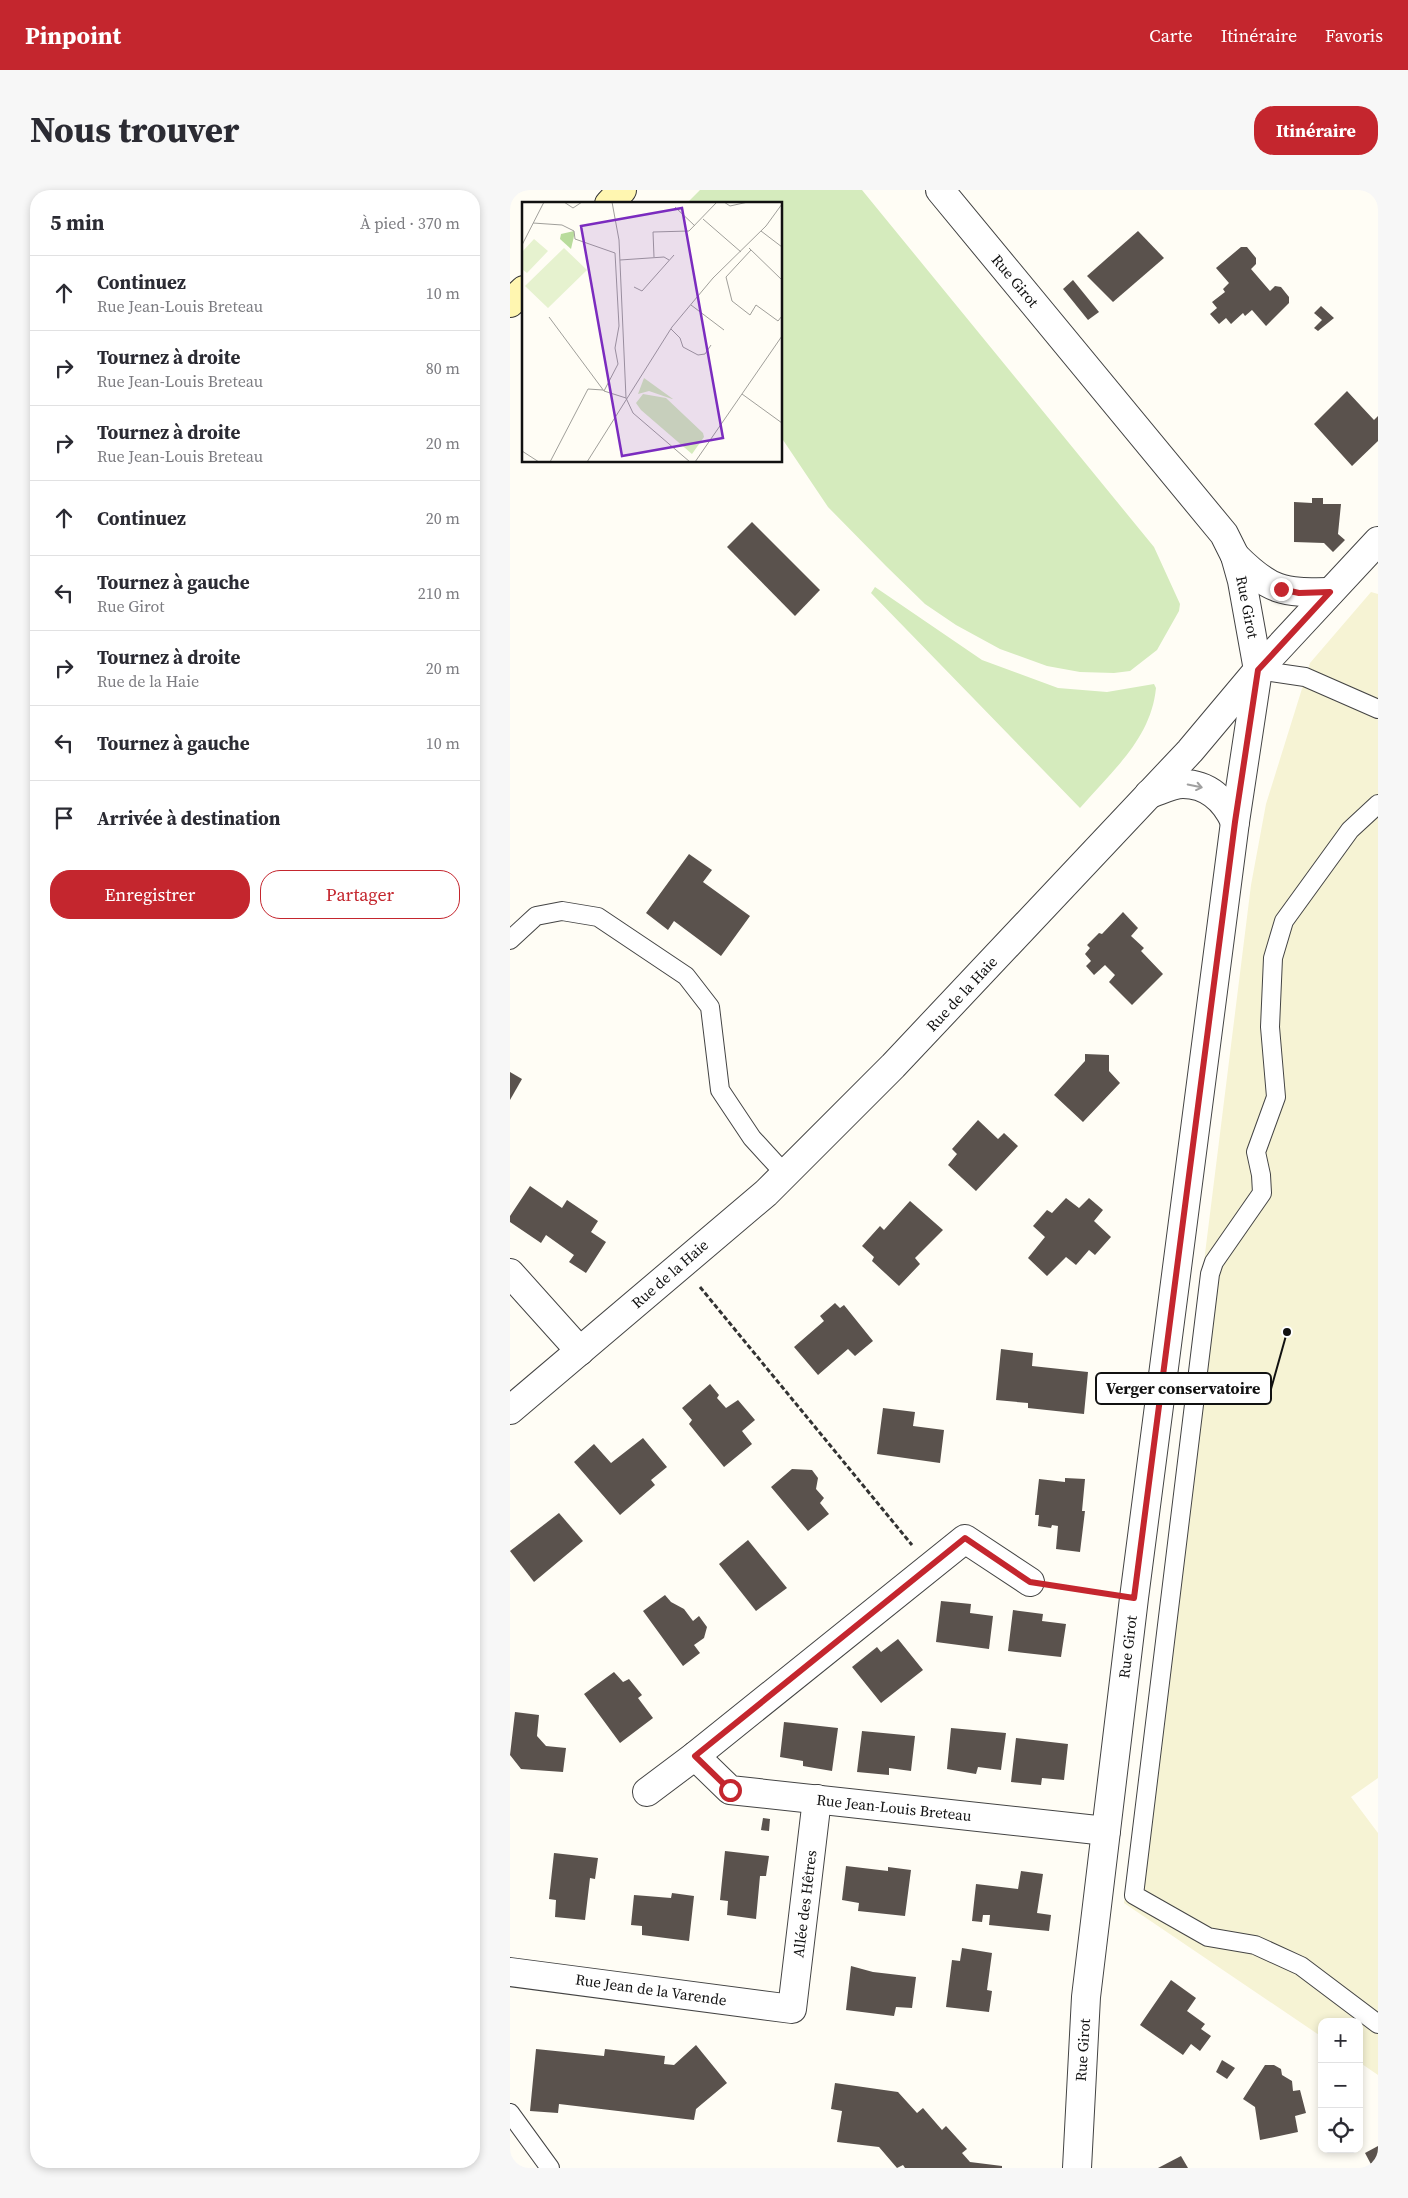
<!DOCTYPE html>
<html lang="fr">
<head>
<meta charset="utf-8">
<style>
	body { margin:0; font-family:"Source Serif 4",serif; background:#f7f7f7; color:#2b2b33 }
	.controls { position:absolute; right:15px; bottom:15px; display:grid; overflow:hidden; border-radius:10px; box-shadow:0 2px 8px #0003 }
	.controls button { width:45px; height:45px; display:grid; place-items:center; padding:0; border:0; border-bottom:1px solid #e1e1e2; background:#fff; color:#2b2b33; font:25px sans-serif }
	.stop { position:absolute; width:15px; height:15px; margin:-11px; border:4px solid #c4262e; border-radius:50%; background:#fff }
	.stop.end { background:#c4262e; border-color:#fff; box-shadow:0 1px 5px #0008 }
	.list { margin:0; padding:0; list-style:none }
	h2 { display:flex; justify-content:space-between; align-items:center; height:65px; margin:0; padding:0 20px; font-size:21px }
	h2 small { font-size:16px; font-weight:400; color:#7c7c81 }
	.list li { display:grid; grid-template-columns:32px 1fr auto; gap:15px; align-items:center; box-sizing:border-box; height:75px; padding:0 20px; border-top:1px solid #e1e1e2 }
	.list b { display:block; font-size:19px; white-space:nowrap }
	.list p { margin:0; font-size:16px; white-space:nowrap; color:#7c7c81 }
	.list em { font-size:16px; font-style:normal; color:#7c7c81 }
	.actions { display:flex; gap:10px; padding:15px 20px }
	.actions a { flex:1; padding:11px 0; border:1px solid #c4262e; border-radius:20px; text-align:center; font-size:18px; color:#c4262e }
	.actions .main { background:#c4262e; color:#fff }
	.icon { flex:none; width:28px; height:28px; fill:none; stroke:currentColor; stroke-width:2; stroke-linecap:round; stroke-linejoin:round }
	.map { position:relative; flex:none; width:868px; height:1978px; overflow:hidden; border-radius:20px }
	header { display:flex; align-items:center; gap:30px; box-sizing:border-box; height:70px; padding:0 25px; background:#c4262e; color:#fff }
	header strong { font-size:24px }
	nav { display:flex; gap:28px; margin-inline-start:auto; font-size:18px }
	.intro { display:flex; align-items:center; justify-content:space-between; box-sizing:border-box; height:120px; padding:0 30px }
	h1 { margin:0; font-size:35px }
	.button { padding:12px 22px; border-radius:20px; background:#c4262e; color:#fff; font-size:18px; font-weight:700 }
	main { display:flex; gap:30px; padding:0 30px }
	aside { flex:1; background:#fff; border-radius:20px; box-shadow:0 2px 8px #0003 }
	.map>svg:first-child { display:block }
	.farmland { fill:#f6f3d4 }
	.green { fill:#d5ebbd }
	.building { fill:#5a524d }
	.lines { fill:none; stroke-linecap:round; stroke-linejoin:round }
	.service-casing { stroke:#444; stroke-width:20 }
	.minor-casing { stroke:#444; stroke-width:30 }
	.tertiary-casing { stroke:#444; stroke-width:30 }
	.secondary-casing { stroke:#333; stroke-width:30 }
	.path { stroke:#333; stroke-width:3; stroke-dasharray:5 2.5; stroke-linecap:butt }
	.service { stroke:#fff; stroke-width:18 }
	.minor { stroke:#fff; stroke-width:28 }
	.tertiary { stroke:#fff; stroke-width:28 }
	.secondary { stroke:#fff6b0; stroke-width:28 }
	.oneway { stroke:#a0a0a0 }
	.route { stroke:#c4262e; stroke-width:6 }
	.labels { text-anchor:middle; stroke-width:5; stroke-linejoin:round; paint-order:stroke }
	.street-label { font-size:15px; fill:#111; stroke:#fff }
	.inset-road { fill:none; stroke:#a09f9a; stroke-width:1 }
	.view { fill:#7b2cbf; fill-opacity:0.15; stroke:#7b2cbf; stroke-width:2.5 }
	.inset-edge { fill:none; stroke:#111; stroke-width:2.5 }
	.leader { fill:none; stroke:#111; stroke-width:2 }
	.callout-dot { fill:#111; stroke:#fff; stroke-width:2 }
	.callout { fill:#fff; stroke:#111; stroke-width:2 }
	.callout-label { font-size:16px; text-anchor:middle; font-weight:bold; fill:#111 }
</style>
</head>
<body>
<header>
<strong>Pinpoint</strong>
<nav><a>Carte</a><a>Itinéraire</a><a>Favoris</a></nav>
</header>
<div class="intro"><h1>Nous trouver</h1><a class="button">Itinéraire</a></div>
<main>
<aside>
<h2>5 min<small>À pied · 370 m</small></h2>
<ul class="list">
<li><svg class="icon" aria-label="ahead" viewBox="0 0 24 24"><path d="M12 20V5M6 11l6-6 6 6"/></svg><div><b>Continuez</b><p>Rue Jean-Louis Breteau</p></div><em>10 m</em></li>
<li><svg class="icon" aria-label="right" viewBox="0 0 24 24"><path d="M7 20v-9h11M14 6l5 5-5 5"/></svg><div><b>Tournez à droite</b><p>Rue Jean-Louis Breteau</p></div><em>80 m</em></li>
<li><svg class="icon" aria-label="right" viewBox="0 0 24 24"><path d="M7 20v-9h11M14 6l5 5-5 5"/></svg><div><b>Tournez à droite</b><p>Rue Jean-Louis Breteau</p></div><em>20 m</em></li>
<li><svg class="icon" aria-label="ahead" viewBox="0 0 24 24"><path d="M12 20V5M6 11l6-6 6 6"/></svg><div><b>Continuez</b></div><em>20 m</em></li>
<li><svg class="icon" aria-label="left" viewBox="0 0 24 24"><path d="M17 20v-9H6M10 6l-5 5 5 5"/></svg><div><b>Tournez à gauche</b><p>Rue Girot</p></div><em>210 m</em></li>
<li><svg class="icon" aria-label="right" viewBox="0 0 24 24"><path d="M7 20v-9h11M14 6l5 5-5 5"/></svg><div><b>Tournez à droite</b><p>Rue de la Haie</p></div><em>20 m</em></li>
<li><svg class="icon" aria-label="left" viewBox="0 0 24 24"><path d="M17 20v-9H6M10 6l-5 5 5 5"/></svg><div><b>Tournez à gauche</b></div><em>10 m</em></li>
<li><svg class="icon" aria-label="arrive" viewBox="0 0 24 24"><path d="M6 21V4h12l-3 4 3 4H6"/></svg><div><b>Arrivée à destination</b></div></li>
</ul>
<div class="actions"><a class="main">Enregistrer</a><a>Partager</a></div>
</aside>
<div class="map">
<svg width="868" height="1978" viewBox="0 0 868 1978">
	<rect width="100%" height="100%" fill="#fffdf5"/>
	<path class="farmland" d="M861,402L868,404V1588L841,1607L868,1643V1885L849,1872V1832H812V1847L614,1713L741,695L756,614L800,473Z"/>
	<g class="green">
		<path d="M190,0H352L644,357L670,414L669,421L647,460L620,481L604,483L570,482L537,476L490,459L446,435L415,414L376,376L318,317L271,247V14H176Z"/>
		<path d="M365,397L472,470L548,498L597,502L644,494L646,498C641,549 602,581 570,618L361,403Z"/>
	</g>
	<g class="building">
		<path d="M628,41L654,68L603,112L577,86Z"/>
		<path d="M731,57H737L746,68V74L741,79L760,101L765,96L771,97L779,107V113L756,136L742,120L735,126L733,123L721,134L716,128L709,134L700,124L707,118L702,112L715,102L713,99L719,93L706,78Z"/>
		<path d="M563,90L589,122L578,130L553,99Z"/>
		<path d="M811,116L824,128L808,141L804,138L812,130L804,123Z"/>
		<path d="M837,201L864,230L868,226V251L842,276L804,234Z"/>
		<path d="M802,308H813V314H831L828,344L835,350L823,362L814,353L784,352V312L802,313Z"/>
		<path d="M242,332L310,400L285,426L217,357Z"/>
		<path d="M179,664L202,680L193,692L240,726L211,766L164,731L158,740L136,723Z"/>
		<path d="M613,722L628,738L621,746L634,758L631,761L653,784L622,815L599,792L605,785L595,775L584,785L576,776L581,771L575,764L580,758L577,755L589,743L592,744Z"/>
		<path d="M575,864L599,865V881L610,893L573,932L544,905L575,871Z"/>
		<path d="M0,882L12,889L0,910Z"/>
		<path d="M468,930L488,949L494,943L508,956L466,1001L438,975L447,964L442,959Z"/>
		<path d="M20,996L52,1018L57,1010L88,1031L81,1042L96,1052L76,1083L59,1072L64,1065L36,1045L31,1053L0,1032V1026Z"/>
		<path d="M556,1008L569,1018L579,1008L593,1020L584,1031L601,1047L585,1065L579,1060L566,1075L556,1067L537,1086L518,1068L535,1047L523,1036L537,1020L542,1023Z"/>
		<path d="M400,1011L433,1040L405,1068L410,1074L389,1096L362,1071L364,1067L352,1056L370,1036L374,1040Z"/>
		<path d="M325,1113L330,1118L334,1115L363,1151L345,1166L338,1159L308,1185L284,1157L314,1131L310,1126Z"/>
		<path d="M491,1159L523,1163L522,1176L578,1182L574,1224L518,1218V1213L486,1210Z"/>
		<path d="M200,1194L209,1205L207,1208L216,1218L228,1210L245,1230L232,1241L242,1254L214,1277L179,1234L182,1230L172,1218Z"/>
		<path d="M373,1218L405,1222L403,1236L434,1240L430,1273L367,1264Z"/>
		<path d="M133,1248L157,1277L141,1290L145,1295L110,1325L64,1272L84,1254L101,1273Z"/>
		<path d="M282,1279L302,1280L308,1288L306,1299L314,1308L310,1313L319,1324L298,1341L261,1297Z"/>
		<path d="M555,1288L575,1289L572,1321H575L570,1362L546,1359L548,1336L542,1335L541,1338L528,1336L529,1325H525L529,1289L555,1292Z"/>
		<path d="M49,1323L73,1351L24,1392L0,1361Z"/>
		<path d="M238,1350L277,1398L246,1421L209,1374Z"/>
		<path d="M155,1405L161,1412L174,1419L183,1431L189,1426L197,1437L194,1448L184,1455L190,1463L173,1476L133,1421Z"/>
		<path d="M431,1411L461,1414L460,1423L483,1426L479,1459L426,1452Z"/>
		<path d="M503,1420L533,1424L532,1431L556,1434L551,1467L498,1461Z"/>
		<path d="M388,1449L413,1480L371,1513L342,1477L367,1457L371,1462Z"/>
		<path d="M104,1482L113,1492L119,1489L132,1505L128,1508L143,1528L110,1553L74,1504Z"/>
		<path d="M5,1522L29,1525L27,1546L36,1556L56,1558L53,1582L11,1579L0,1565Z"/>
		<path d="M274,1532L328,1538L322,1581L293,1576V1571L270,1567Z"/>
		<path d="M441,1538L496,1543L491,1580L468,1577L466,1584L437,1579Z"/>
		<path d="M352,1541L405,1546L401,1581L379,1578V1585L347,1582Z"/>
		<path d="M506,1548L558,1554L554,1590L532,1588L531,1595L501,1592Z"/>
		<path d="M253,1628L260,1629L259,1641L251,1640Z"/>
		<path d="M215,1661L259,1666L256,1686H250L246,1729L217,1725L218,1711L210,1710Z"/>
		<path d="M44,1663L88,1668L85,1689L80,1688L75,1730L45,1727L46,1710L39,1709Z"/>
		<path d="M336,1676L378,1681V1677L401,1680L395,1726L348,1721L349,1713L332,1710Z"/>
		<path d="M511,1681L533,1684L527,1723L541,1725L539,1741L479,1735L480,1725H473L472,1732L462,1731L466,1694L508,1699Z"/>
		<path d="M162,1703L184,1706L179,1751L132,1745V1736L121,1735L124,1705L161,1708Z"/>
		<path d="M452,1758L482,1763L477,1800L482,1801L479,1822L436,1817L442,1770L450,1771Z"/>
		<path d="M341,1776L363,1782L406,1787L402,1818L386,1817L384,1826L336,1820Z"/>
		<path d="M661,1790L686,1808L677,1821L695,1834L691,1839L701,1846L690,1861L681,1854L673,1865L630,1835Z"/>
		<path d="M186,1855L217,1893L186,1919L184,1930L49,1914L48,1923L20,1921L26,1859L94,1866L95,1859L155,1866L154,1874L164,1875Z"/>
		<path d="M712,1870L725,1878L717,1889L706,1882Z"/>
		<path d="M755,1875H764L771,1879L772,1885L782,1891L783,1901L790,1900L796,1923L785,1926L788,1942L750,1950L745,1917L733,1909Z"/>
		<path d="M325,1893L388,1902L407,1923L413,1918L432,1940L436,1936L457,1959L452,1963L460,1972L492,1976V1978H395L393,1975L387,1978L369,1957L327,1952L332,1921L321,1919Z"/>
		<path d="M868,1956V1978H863L855,1963Z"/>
		<path d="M671,1966L678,1978H648Z"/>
	</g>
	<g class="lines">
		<defs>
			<g id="service">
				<path d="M748,480L795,487L868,519"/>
				<path d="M868,614L840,640L774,731L763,768L760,837L766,907L746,962L751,985L752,1003L704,1072L700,1084L624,1705L698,1747L745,1755L791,1776L868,1834"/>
				<path d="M0,750L26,726L52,721L88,727L176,786L200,817L210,900L242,948L275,984"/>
				<path d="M0,1923L40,1978"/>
			</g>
			<g id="minor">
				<path d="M0,1083L70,1161"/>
				<path d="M0,1220L256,1003L383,876L680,561L748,480L868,351"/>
				<path d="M185,1566L220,1600L596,1641"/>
				<path d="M137,1602L185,1566L455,1349L520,1392"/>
				<path d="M0,1782L282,1819L307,1609"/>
			</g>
			<g id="tertiary">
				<path d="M430,0L714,344L725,366L732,391L748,480L725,632L624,1408L576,1807L567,1978"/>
				<path d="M725,366C760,401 772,403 820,402"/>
				<path d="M639,604C649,601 663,594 673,594C698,594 715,610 725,632"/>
			</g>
			<g id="secondary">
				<path d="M99,14L112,0"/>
				<path d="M0,113L14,100"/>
			</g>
		</defs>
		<use href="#service" class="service-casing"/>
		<use href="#minor" class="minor-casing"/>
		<use href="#tertiary" class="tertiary-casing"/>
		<use href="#secondary" class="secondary-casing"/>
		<g class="path">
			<path d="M190,1097L402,1355"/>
			<path d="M547,1397L596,1404"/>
		</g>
		<use href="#service" class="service"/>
		<use href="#minor" class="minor"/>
		<use href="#tertiary" class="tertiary"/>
		<use href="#secondary" class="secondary"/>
	</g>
	<defs><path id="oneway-shaft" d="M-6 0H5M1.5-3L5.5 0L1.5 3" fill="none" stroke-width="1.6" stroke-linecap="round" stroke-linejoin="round" transform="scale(1.25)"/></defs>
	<use class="oneway" href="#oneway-shaft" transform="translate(685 596) rotate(12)"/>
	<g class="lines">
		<path class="route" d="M220,1600L185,1566L455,1348L520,1392L624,1408L725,632L748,480L820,402L789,403L771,399"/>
	</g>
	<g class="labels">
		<g class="street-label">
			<text transform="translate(505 91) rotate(50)" y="5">Rue Girot</text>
			<text transform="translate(737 417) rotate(79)" y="5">Rue Girot</text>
			<text transform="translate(452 804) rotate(-47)" y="5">Rue de la Haie</text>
			<text transform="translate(160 1084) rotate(-41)" y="5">Rue de la Haie</text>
			<text transform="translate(618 1457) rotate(-83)" y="5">Rue Girot</text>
			<text transform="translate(384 1618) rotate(6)" y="5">Rue Jean-Louis Breteau</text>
			<text transform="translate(295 1714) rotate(-83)" y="5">Allée des Hêtres</text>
			<text transform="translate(141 1800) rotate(8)" y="5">Rue Jean de la Varende</text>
			<text transform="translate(573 1860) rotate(-86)" y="5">Rue Girot</text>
		</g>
	</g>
	<g transform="translate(12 12)">
		<rect width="260" height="260" fill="#fffdf5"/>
		<path d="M122,176L151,197H150L127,189L116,192ZM121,192L144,196L181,231L182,235L170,252L119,208L114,201Z" fill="#d5ebbd"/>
		<path d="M52,29V34L49,47L38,37L39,32Z" fill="#b9dc9c"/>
		<path d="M12,37L26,49L5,71L0,67V50ZM42,46L65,68L26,106L3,84Z" fill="#e6f2cf"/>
		<path class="inset-road" d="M42,0L51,6L60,0M90,0L97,38L104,196L111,211L168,260M202,0L208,4L226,0M153,5L173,24M181,17L219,50M11,21L40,23L52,29L53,37L93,51L97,124L93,146L96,162L82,189M239,29L260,45M0,43L22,0M227,46L260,78M229,48L204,75L210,99L228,113L234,103L256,119L260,114M132,55L131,30L167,29L195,0M98,58L142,55L147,58M112,85L120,89L152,53M169,103L202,128M27,115L82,189L104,196M149,127L158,136L161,145L176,153L183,152L189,143M220,192L260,221M0,249L17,260M28,260L66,187L81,188M65,260L150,125L191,76L244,24L260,2M173,260L260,134"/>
		<path class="view" d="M160,6L201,236L100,254L59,24Z"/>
		<rect width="260" height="260" class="inset-edge"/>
	</g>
	<path class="leader" d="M777 1142L761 1199"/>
	<circle class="callout-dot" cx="777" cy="1142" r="5"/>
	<rect class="callout" x="586" y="1183" width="175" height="31" rx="5"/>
	<g class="callout-label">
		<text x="673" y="1204">Verger conservatoire</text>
	</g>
</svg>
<div class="controls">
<button>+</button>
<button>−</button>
<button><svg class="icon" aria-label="locate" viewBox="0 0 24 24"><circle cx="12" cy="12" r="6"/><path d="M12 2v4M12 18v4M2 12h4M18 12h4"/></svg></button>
</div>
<div class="stop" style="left:220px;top:1600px"></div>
<div class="stop end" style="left:771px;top:399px"></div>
</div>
</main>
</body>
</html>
